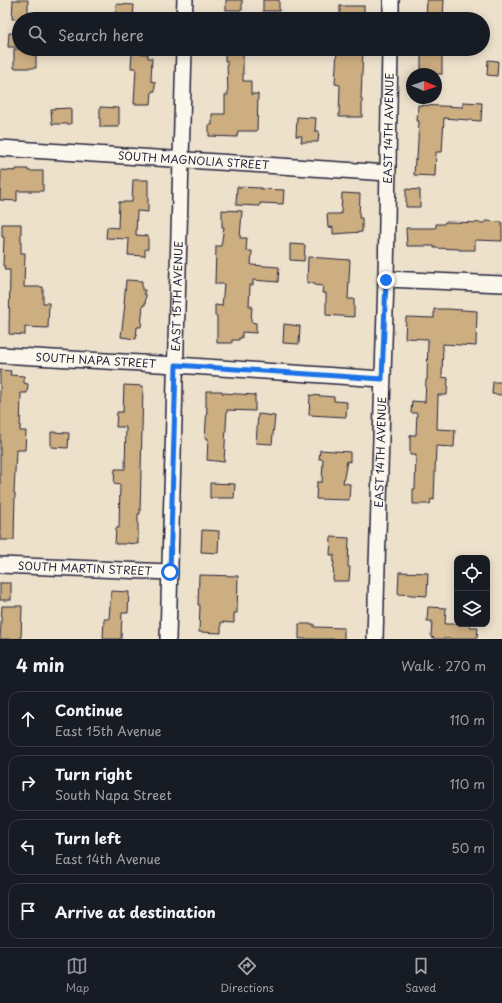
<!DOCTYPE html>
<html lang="en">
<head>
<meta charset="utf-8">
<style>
	body { margin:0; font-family:"Playpen Sans",sans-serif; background:#20242c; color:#f1f3f6 }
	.controls { position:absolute; right:12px; bottom:12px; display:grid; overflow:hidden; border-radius:8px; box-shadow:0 2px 10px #0003 }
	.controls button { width:36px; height:36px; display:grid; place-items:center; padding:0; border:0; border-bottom:1px solid #363941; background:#171b24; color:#f1f3f6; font:20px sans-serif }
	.compass { position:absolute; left:406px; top:68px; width:36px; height:36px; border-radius:50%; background:#171b24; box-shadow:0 2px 10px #0003; rotate:92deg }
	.stop { position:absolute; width:12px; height:12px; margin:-9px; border:3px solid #1a73e8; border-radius:50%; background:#fff }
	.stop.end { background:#1a73e8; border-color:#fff; box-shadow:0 1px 4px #0008 }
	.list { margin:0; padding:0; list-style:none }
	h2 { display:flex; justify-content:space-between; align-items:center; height:52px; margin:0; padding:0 16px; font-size:17px }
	h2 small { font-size:13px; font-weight:400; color:#9ea1a6 }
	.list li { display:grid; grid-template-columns:26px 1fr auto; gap:12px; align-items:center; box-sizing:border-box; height:56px; margin:0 8px 8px; padding:0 8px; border:1px solid #363941; border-radius:12px }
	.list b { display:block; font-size:15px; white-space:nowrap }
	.list p { margin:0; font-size:13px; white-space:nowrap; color:#9ea1a6 }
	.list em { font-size:13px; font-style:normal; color:#9ea1a6 }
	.icon { flex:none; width:22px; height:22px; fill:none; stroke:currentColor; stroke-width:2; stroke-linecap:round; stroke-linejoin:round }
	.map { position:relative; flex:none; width:502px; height:639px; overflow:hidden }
	.search { position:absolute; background:#171b24; box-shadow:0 2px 10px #0003; left:12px; right:12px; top:12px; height:44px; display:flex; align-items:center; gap:10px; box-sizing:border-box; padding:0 14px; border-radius:22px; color:#9ea1a6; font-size:15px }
	.sheet { height:308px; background:#171b24 }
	nav { display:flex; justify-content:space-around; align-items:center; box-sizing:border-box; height:56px; border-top:1px solid #363941; background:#171b24; font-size:11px; color:#9ea1a6 }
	nav a { display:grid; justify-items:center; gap:2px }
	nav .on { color:#8c9099 }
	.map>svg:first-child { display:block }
	.building { fill:#cdae81; stroke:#22223b }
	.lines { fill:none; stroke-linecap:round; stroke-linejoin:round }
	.minor-casing { stroke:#22223b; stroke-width:18 }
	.minor { stroke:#fbf7ec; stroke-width:15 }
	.route { stroke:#1a73e8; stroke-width:5 }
	.labels { text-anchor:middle; stroke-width:4; stroke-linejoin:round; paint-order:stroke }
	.street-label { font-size:11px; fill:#22223b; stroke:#fbf7ec }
</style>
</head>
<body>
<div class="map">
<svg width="502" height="639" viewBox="0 0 502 639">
	<rect width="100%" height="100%" fill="#ede1cc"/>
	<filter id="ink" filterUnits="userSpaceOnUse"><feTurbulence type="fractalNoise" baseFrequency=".025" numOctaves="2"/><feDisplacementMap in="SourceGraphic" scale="8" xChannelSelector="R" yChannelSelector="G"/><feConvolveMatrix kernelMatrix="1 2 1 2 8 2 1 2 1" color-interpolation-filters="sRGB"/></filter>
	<g filter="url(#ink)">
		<g class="building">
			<path d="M13,0H28V19H12Z"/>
			<rect x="226" y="0" width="16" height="10"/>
			<rect x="263" y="0" width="16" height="11"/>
			<path d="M427,0H444L443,19H426Z"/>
			<path d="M116,4L134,5L133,18L115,17Z"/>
			<rect x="340" y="6" width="24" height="13"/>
			<path d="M9,33H19V47H8Z"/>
			<path d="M14,49H33V55H36V68H14Z"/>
			<path d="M225,49H243V81H251V94H258L257,131H238L237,137L209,136V125H212V114H225V95H228L227,61H225Z"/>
			<path d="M337,49H363L361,99H362V117H339L340,85L335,84Z"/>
			<rect x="421" y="49" width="21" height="25"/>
			<path d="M132,53L148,54V58H152L151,81L155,82V91H152L151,104H134L136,68H131Z"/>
			<path d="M488,60L498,61L497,76L487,75Z"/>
			<path d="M463,102L482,103L481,121L444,118L442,152H436L435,176L414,175L415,159H417L419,121H417L418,105L463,107Z"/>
			<path d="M100,107L119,108V127H100Z"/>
			<path d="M71,108V124H52L51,109Z"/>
			<path d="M297,117L316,118L315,131H319L318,142H301L302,136H296Z"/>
			<path d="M16,169H28V171H43V191H17V201L0,200L1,170L16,171Z"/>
			<path d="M133,180H148V212L137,211L136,235L148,236V249H145V256L128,255L129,239L106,238L107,227L118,228L119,202H132Z"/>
			<path d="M237,187L261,188V189L284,190L283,204L260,203V206L236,205Z"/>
			<path d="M406,189L420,190V207H406Z"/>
			<path d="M342,193L360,194L359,218H362V232L333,234V227L328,228L327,214H341Z"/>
			<path d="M222,210L242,211L240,238H247L246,251H252L251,265L279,267L278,282L253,280V285H250L249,306H252L251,322L256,323V333L242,332V338H239V340H232V343H217V316H215V305L222,306L224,284H215L216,246H221L224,227H222Z"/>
			<path d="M485,221L502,222V241L475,240V250H459V249L434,248V246H407L406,228H435L436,227V224H444L445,222L485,223Z"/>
			<path d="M2,224H21V253H25L24,287H43V303H49L48,328L25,327V335L9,334L10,270H4L5,266H3L4,237H2Z"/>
			<path d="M290,244L305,245L304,261L290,260Z"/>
			<path d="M308,257L350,260L348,299H354V317L326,315V293H322L323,286L314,285V283H307Z"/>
			<path d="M126,280L142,281V290H145L144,294H146L145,305H143L141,327H137L136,339L121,337L125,304H124Z"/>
			<path d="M434,309H448L477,311L476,346L443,344L442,377L448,378L447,395H438L437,429L455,430L454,447L436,446L434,500L431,499L430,504H413V489H415L416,455H410V435H416L417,413H411L412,401L425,402L426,380H427L428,339L405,338L406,317L434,318Z"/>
			<path d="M284,324L300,326L299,344L283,343Z"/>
			<path d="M0,370L11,371L10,375L24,376V383L28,384L27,393H21L20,431H26L25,450H16L14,493H15L14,540H0Z"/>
			<path d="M493,382H502V395L492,394Z"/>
			<path d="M124,385L143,386L140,514H138V544L126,543V544H115L116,528H119L120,485L114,484L115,469H125L126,427H116L117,412H123Z"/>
			<path d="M206,391H222V393L255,395V411L227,410L224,462L207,460L208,438H205L207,407H206Z"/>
			<path d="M310,395L334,397V401L347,402L346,417L309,415Z"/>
			<path d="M258,414L275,416L272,444L256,443Z"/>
			<path d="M51,432L69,433L68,448L51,447Z"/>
			<path d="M320,450L350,452V462L347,461L343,483L350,484L349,500L316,499L317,482H322L323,459H319Z"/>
			<path d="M210,483L235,484L234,498H210Z"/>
			<path d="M202,530L219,531L218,553L201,552Z"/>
			<path d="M331,537L349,538L348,567H350L349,581H333L334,555H330Z"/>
			<path d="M399,572L428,573L427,596L398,594Z"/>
			<path d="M199,575L238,576L237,613H234V623L221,622V633L199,632L200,605H198Z"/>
			<rect x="0" y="583" width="11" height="17"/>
			<path d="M111,591L129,592L128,613H122L121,639H103L104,619H109Z"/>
			<path d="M2,606H22L21,639H0Z"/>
			<path d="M428,607L446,608L445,624H469V626H470V627H478L477,638H461V639H434V638L431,637L432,621H427Z"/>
			<path d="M299,624H314V627L344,628V639H299Z"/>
		</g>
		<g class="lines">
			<defs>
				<g id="minor">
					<path d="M184,19L185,0"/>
					<path d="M391,19V0"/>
					<path id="s1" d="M0,148L388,173"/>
					<path d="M386,279L502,284"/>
					<path id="s2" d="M0,355L176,365L382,379"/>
					<path id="s3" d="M0,565L170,572"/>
					<path id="s4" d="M168,639L184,49"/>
					<path id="s5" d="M375,639L377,566L386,279L390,49"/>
				</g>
			</defs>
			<use href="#minor" class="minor-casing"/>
			<use href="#minor" class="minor"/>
		</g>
	</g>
	<g class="lines" filter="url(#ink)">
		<path class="route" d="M170,572L176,365L382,379L386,280"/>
	</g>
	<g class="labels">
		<g class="street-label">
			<text dy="4" stroke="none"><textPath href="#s5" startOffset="511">EAST 14TH AVENUE</textPath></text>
			<text dy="4" stroke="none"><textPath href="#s1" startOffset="194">SOUTH MAGNOLIA STREET</textPath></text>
			<text dy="4" stroke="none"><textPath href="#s4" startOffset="343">EAST 15TH AVENUE</textPath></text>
			<text dy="4" stroke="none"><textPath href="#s2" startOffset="96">SOUTH NAPA STREET</textPath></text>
			<text dy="4" stroke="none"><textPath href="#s5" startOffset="187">EAST 14TH AVENUE</textPath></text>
			<text dy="4" stroke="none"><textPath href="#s3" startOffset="85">SOUTH MARTIN STREET</textPath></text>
		</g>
	</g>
</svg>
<div class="controls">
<button><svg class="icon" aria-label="locate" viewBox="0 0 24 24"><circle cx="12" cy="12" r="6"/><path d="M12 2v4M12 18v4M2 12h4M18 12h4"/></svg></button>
<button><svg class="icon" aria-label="layers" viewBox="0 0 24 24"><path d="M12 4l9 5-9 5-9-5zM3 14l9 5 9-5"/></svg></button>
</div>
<svg class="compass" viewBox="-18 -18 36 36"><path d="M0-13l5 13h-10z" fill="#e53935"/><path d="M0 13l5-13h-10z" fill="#9ea1a6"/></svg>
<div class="stop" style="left:170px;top:572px"></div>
<div class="stop end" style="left:386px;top:280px"></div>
<div class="search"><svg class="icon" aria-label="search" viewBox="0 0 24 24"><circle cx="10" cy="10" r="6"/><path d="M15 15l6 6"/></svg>Search here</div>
</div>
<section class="sheet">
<h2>4 min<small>Walk · 270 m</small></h2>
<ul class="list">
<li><svg class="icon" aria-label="ahead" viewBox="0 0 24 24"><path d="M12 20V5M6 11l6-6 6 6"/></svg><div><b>Continue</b><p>East 15th Avenue</p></div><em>110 m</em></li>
<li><svg class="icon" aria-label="right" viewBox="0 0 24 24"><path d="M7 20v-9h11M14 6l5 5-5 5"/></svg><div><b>Turn right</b><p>South Napa Street</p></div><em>110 m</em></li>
<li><svg class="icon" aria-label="left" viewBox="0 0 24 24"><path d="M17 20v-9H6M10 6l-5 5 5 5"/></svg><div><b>Turn left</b><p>East 14th Avenue</p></div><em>50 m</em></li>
<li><svg class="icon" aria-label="arrive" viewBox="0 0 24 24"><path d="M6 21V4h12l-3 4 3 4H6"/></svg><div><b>Arrive at destination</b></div></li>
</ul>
</section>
<nav>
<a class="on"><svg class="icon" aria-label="map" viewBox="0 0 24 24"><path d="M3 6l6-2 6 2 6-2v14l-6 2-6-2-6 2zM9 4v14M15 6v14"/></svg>Map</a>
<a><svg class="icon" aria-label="directions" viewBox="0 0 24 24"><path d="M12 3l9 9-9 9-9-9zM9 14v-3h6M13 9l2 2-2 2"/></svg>Directions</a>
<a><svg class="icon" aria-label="saved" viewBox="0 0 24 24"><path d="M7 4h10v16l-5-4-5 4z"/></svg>Saved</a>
</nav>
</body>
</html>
